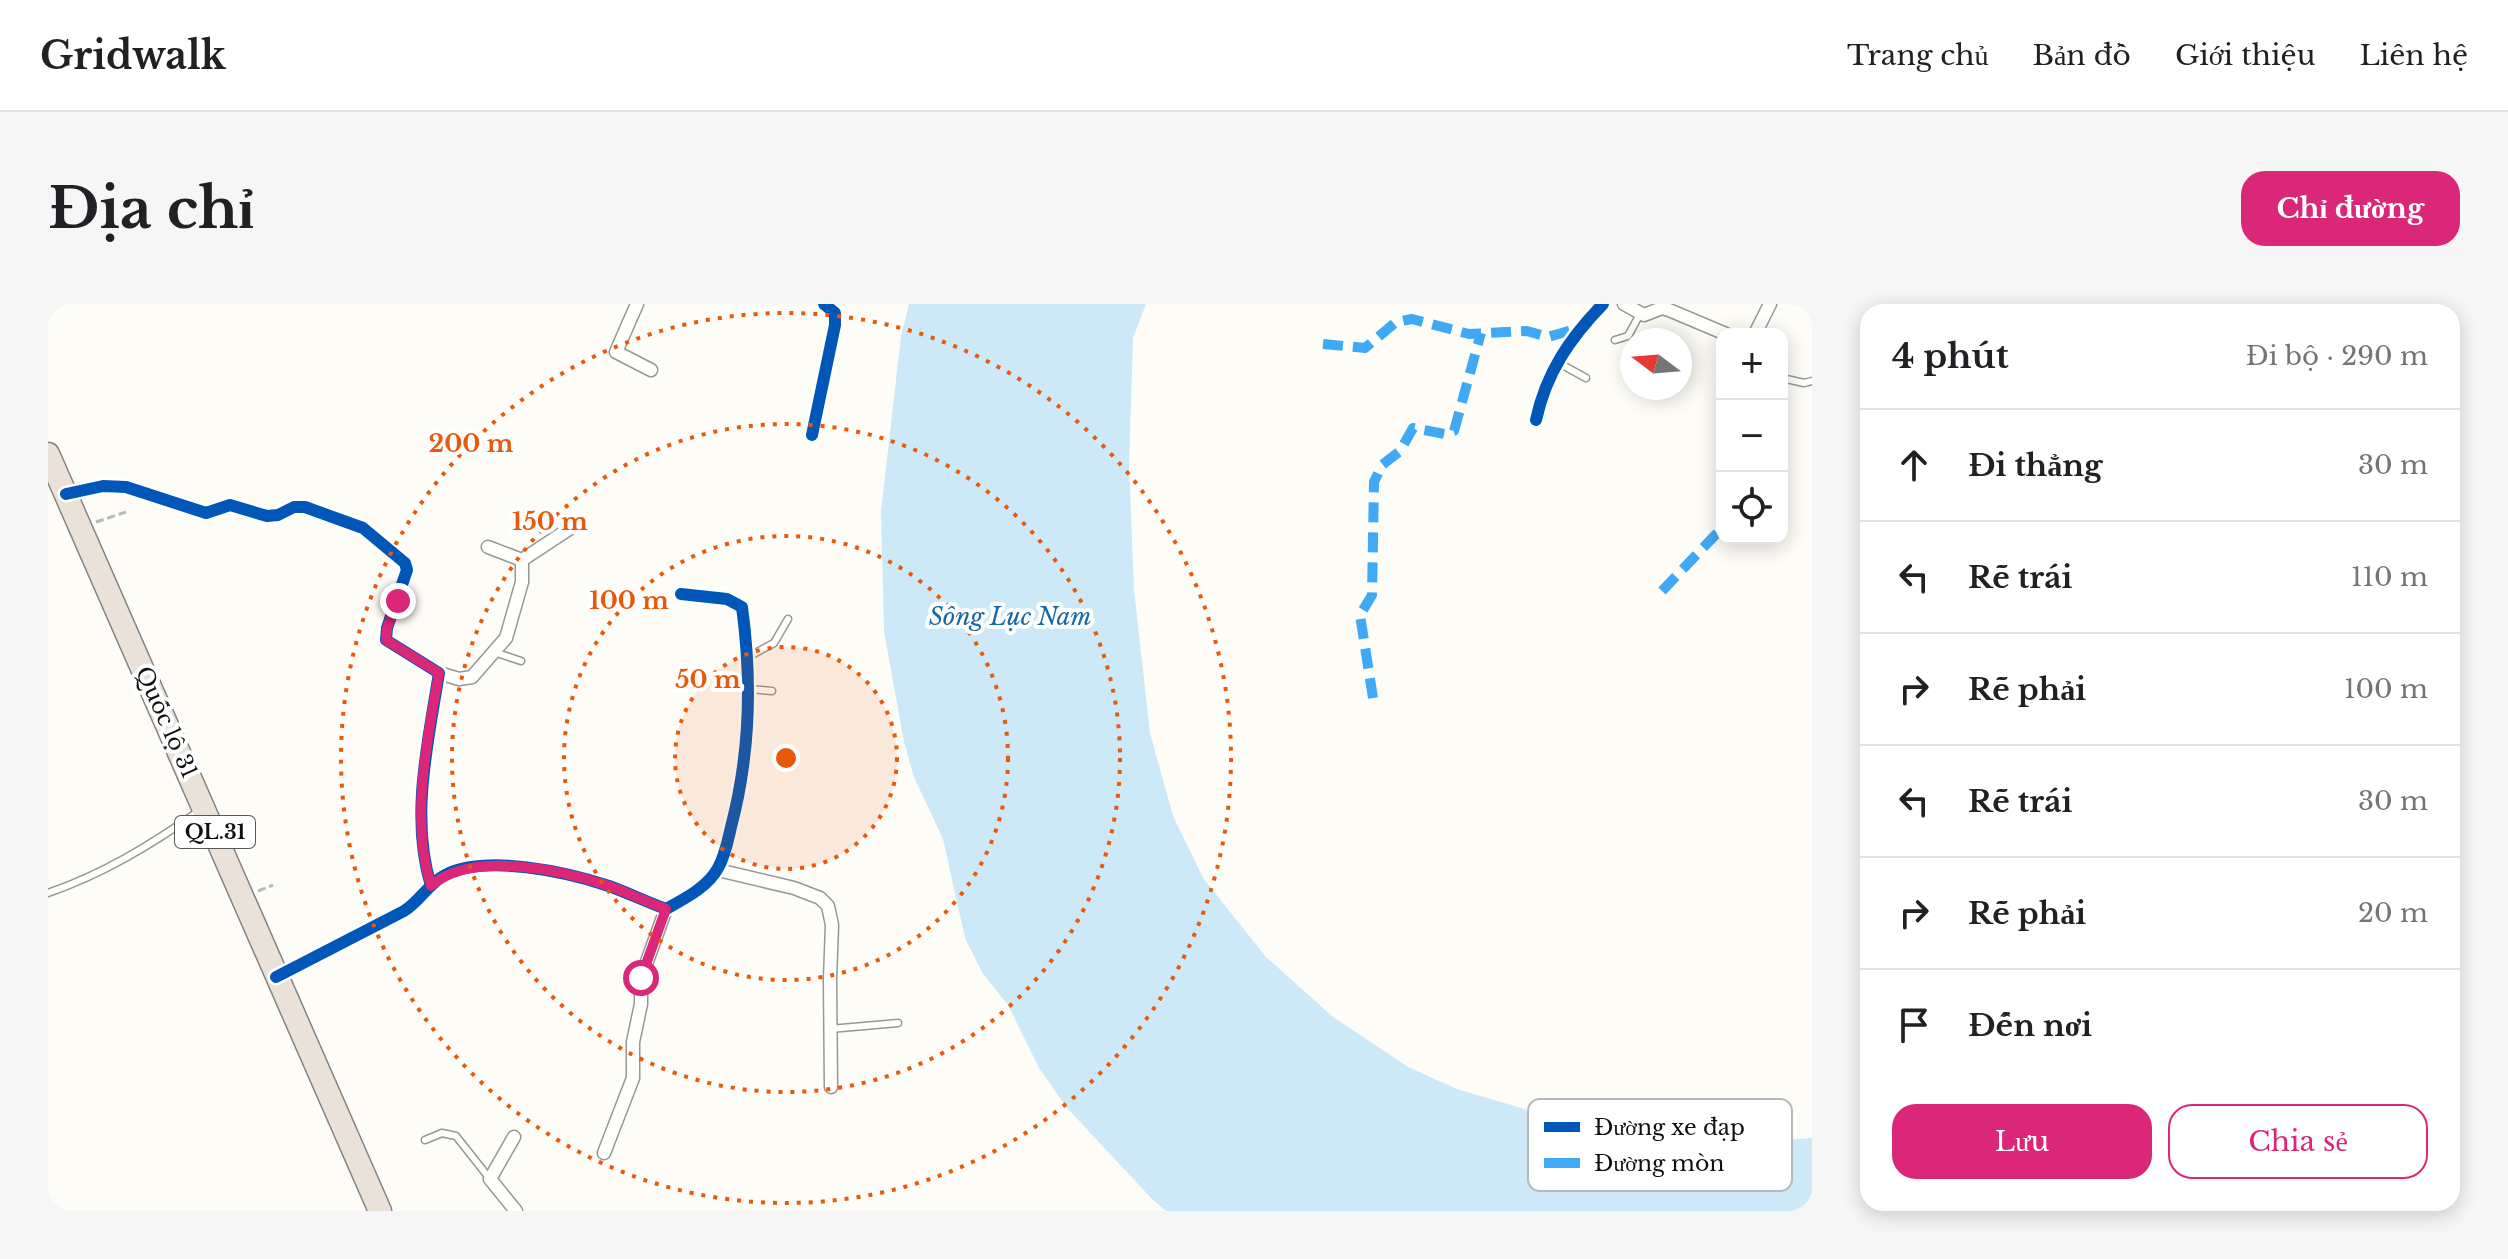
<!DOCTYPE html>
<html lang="vi">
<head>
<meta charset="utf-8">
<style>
	body { margin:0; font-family:"Libre Baskerville",serif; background:#f6f6f6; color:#202124 }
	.controls { position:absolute; right:24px; top:24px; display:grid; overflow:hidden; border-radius:16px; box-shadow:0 4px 20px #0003 }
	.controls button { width:72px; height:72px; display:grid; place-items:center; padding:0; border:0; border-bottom:2px solid #e0e0e0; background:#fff; color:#202124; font:40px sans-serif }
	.compass { position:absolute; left:1572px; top:24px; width:72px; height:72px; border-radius:50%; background:#fff; box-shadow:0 4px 20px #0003; rotate:286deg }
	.stop { position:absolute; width:24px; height:24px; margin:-18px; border:6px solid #db2777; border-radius:50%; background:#fff }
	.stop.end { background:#db2777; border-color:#fff; box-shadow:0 2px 8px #0008 }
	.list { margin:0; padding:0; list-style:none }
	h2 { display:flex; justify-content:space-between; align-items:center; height:104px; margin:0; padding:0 32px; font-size:34px }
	h2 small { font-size:26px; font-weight:400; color:#757577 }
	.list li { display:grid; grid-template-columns:52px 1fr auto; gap:24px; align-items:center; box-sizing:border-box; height:112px; padding:0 32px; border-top:2px solid #e0e0e0 }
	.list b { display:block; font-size:30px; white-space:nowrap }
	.list em { font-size:26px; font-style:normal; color:#757577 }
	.actions { display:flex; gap:16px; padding:24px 32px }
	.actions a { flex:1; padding:18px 0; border:2px solid #db2777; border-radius:24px; text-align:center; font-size:28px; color:#db2777 }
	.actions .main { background:#db2777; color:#fff }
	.icon { flex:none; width:44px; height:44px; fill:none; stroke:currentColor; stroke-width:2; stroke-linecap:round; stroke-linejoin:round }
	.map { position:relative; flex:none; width:1764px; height:907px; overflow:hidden; border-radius:24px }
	header { display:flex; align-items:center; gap:48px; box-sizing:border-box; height:112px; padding:0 40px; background:#fff; border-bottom:2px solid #e0e0e0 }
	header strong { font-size:38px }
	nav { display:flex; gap:44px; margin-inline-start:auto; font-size:28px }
	.intro { display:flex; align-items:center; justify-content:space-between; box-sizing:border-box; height:192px; padding:0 48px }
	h1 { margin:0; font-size:56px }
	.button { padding:20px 36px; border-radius:24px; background:#db2777; color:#fff; font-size:28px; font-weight:700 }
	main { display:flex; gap:48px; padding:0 48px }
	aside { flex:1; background:#fff; border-radius:24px; box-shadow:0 4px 20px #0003 }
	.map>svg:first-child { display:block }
	.water { fill:#cde8f7 }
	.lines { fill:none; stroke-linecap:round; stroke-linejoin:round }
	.lane-casing { stroke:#979795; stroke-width:9 }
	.street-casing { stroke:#979795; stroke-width:15 }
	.highway-casing { stroke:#858482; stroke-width:25 }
	.path { stroke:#b9b9b8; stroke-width:3; stroke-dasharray:8 4; stroke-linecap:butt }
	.lane { stroke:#fffffe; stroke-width:6 }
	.street { stroke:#fffffe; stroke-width:12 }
	.highway { stroke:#eae1d8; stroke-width:22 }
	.quiet { stroke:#3fa9f5; stroke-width:10; stroke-dasharray:20 10; stroke-linecap:butt }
	.cycleway-casing { stroke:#fff; stroke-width:17 }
	.cycleway { stroke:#0057b8; stroke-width:12 }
	.route { stroke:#db2777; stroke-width:10 }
	.ring { fill:none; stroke:#e8590c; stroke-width:4; stroke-dasharray:4 8 }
	.labels { text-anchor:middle; stroke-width:8; stroke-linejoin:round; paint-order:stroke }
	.shield { fill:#fff; stroke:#585858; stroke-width:2 }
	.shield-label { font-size:20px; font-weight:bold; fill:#111 }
	.street-label { font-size:22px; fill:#111; stroke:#fff }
	.water-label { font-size:24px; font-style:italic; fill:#1768a6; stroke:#fff }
	.key { fill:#fff; stroke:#b8b8b8; stroke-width:2 }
	.key-label { font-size:22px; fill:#111 }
	.centre { fill:#e8590c; stroke:#fff; stroke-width:4 }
	.ring-label { font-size:24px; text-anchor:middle; font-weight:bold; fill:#e8590c; stroke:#fff; stroke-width:8; stroke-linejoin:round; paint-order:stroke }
</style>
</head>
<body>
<header>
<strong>Gridwalk</strong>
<nav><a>Trang chủ</a><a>Bản đồ</a><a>Giới thiệu</a><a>Liên hệ</a></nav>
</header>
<div class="intro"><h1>Địa chỉ</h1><a class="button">Chỉ đường</a></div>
<main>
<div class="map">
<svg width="1764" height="907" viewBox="0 0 1764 907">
	<rect width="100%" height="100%" fill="#fdfcf7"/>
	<path class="water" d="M861,0H1098L1085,34L1081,160L1086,286L1102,429L1125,512L1155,574L1218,653L1285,713L1360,763L1409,785L1500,812L1553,820H1612L1734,836L1764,834V907H1118L1105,896L1019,804L991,764L960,701L935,670L917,634L895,535L866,473L856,438L836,327L833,208L853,32Z"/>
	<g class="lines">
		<defs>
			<g id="lane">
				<path d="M1567,36L1580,32L1592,10"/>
				<path d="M1509,58L1538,74"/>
				<path d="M1734,74L1756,79L1764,77"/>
				<path d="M446,348L473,357"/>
				<path d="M698,354L726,339L740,315"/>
				<path d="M701,385L724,387"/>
				<path d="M0,589C55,570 103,541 151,507"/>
				<path d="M782,725L850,719"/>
				<path d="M377,836L394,829L408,832L442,875"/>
			</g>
			<g id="street">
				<path d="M589,0L568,48L603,66"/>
				<path d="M1576,0L1596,11L1614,4L1621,6L1678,30"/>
				<path d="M1707,30L1722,0"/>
				<path d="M1488,116C1498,69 1522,34 1555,0"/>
				<path d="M764,131L787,21V9L776,0"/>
				<path d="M18,190L55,182L78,183L158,209L182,201L219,212L230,211L246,203H257L315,224L357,259L359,266L339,324L338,336L391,369C380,438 362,514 383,582"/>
				<path d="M474,256L521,225"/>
				<path d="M391,369L411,375L424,373L458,334L474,278V256L440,243"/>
				<path d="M670,566L746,584L772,594L780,602L784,621L782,675L783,783"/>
				<path d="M228,673L356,607C372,597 381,579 397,571C438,550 519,568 561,582C580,589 599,598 618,605C636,595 660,583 670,564C677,552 680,536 683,523C702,451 704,376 694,303L679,295L633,290"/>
				<path d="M466,833L442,875L468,907"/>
				<path d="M556,849L585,774V738L593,700V674L618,605"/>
			</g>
			<path id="highway" d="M0,150L332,907"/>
		</defs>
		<use href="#lane" class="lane-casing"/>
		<use href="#street" class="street-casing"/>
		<use href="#highway" class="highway-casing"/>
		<g class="path">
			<path d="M48,218L78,208"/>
			<path d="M210,587L225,581"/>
		</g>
		<use href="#lane" class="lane"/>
		<use href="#street" class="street"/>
		<use href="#highway" class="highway"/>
		<g class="quiet">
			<path d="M1275,40L1317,44L1348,18L1364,15L1421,30L1479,27L1500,33L1531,24"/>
			<path d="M1614,287L1674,224"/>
			<path d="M1325,394L1312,311L1324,291L1326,178L1334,161L1352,147L1365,124L1397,130L1406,127L1433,29"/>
		</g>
		<defs>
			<g id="cycleway">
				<path d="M1488,116C1498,69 1522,34 1555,0"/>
				<path d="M764,131L787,21V9L776,0"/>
				<path d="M18,190L55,182L78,183L158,209L182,201L219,212L230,211L246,203H257L315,224L357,259L359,266L339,324L338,336L391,369C380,438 362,514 383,582"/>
				<path d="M228,673L356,607C372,597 381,579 397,571C438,550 519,568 561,582C580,589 599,598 618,605C636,595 660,583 670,564C677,552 680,536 683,523C702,451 704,376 694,303L679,295L633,290"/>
			</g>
		</defs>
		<use href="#cycleway" class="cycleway-casing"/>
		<use href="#cycleway" class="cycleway"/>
	</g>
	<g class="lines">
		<path class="route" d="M350,297L339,324L338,336L391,369C379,436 362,516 383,582C423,546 514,566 561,582C580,589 599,598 618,605L593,674"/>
	</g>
	<circle cx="738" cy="454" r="111" fill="#e8590c" fill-opacity=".12"/>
	<g class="ring">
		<circle cx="738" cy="454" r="111"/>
		<circle cx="738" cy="454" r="222"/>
		<circle cx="738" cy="454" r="334"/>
		<circle cx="738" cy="454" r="445"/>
	</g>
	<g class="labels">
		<rect class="shield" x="127" y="512" width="80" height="32" rx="6"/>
		<g class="shield-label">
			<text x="167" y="535">QL.31</text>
		</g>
		<g class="street-label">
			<text transform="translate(119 418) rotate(66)" y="8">Quốc lộ 31</text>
		</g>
		<g class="water-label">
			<text x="962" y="321">Sông Lục Nam</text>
		</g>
	</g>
	<rect x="1480" y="795" width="264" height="92" rx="12" class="key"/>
	<rect x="1496" y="818" width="36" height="10" fill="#0057b8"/>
	<rect x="1496" y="854" width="36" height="10" fill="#3fa9f5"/>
	<g class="key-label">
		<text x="1546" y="831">Đường xe đạp</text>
		<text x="1546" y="867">Đường mòn</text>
	</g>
	<circle cx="738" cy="454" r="12" class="centre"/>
	<g class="ring-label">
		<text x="423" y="148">200 m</text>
		<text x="502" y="226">150 m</text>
		<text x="581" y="305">100 m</text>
		<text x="660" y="384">50 m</text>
	</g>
</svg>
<div class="controls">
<button>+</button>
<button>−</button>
<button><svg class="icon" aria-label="locate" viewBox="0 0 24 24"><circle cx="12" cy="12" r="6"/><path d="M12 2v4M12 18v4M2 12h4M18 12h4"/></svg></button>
</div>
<svg class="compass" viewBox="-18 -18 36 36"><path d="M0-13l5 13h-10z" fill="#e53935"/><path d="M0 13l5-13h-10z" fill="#757577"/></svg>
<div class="stop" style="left:593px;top:674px"></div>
<div class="stop end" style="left:350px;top:297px"></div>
</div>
<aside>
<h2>4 phút<small>Đi bộ · 290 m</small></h2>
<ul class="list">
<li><svg class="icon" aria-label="ahead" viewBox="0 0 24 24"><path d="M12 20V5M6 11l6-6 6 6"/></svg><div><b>Đi thẳng</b></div><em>30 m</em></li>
<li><svg class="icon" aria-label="left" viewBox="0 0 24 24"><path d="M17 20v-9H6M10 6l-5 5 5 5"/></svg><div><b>Rẽ trái</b></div><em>110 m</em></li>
<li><svg class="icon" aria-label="right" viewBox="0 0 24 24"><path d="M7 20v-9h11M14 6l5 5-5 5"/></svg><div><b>Rẽ phải</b></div><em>100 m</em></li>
<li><svg class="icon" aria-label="left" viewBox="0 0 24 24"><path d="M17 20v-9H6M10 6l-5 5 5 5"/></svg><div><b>Rẽ trái</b></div><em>30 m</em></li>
<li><svg class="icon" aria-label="right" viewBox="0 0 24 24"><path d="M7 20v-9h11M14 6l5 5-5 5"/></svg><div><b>Rẽ phải</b></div><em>20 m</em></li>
<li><svg class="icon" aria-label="arrive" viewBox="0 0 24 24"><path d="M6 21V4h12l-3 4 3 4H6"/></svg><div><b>Đến nơi</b></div></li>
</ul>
<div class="actions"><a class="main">Lưu</a><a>Chia sẻ</a></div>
</aside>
</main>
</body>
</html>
